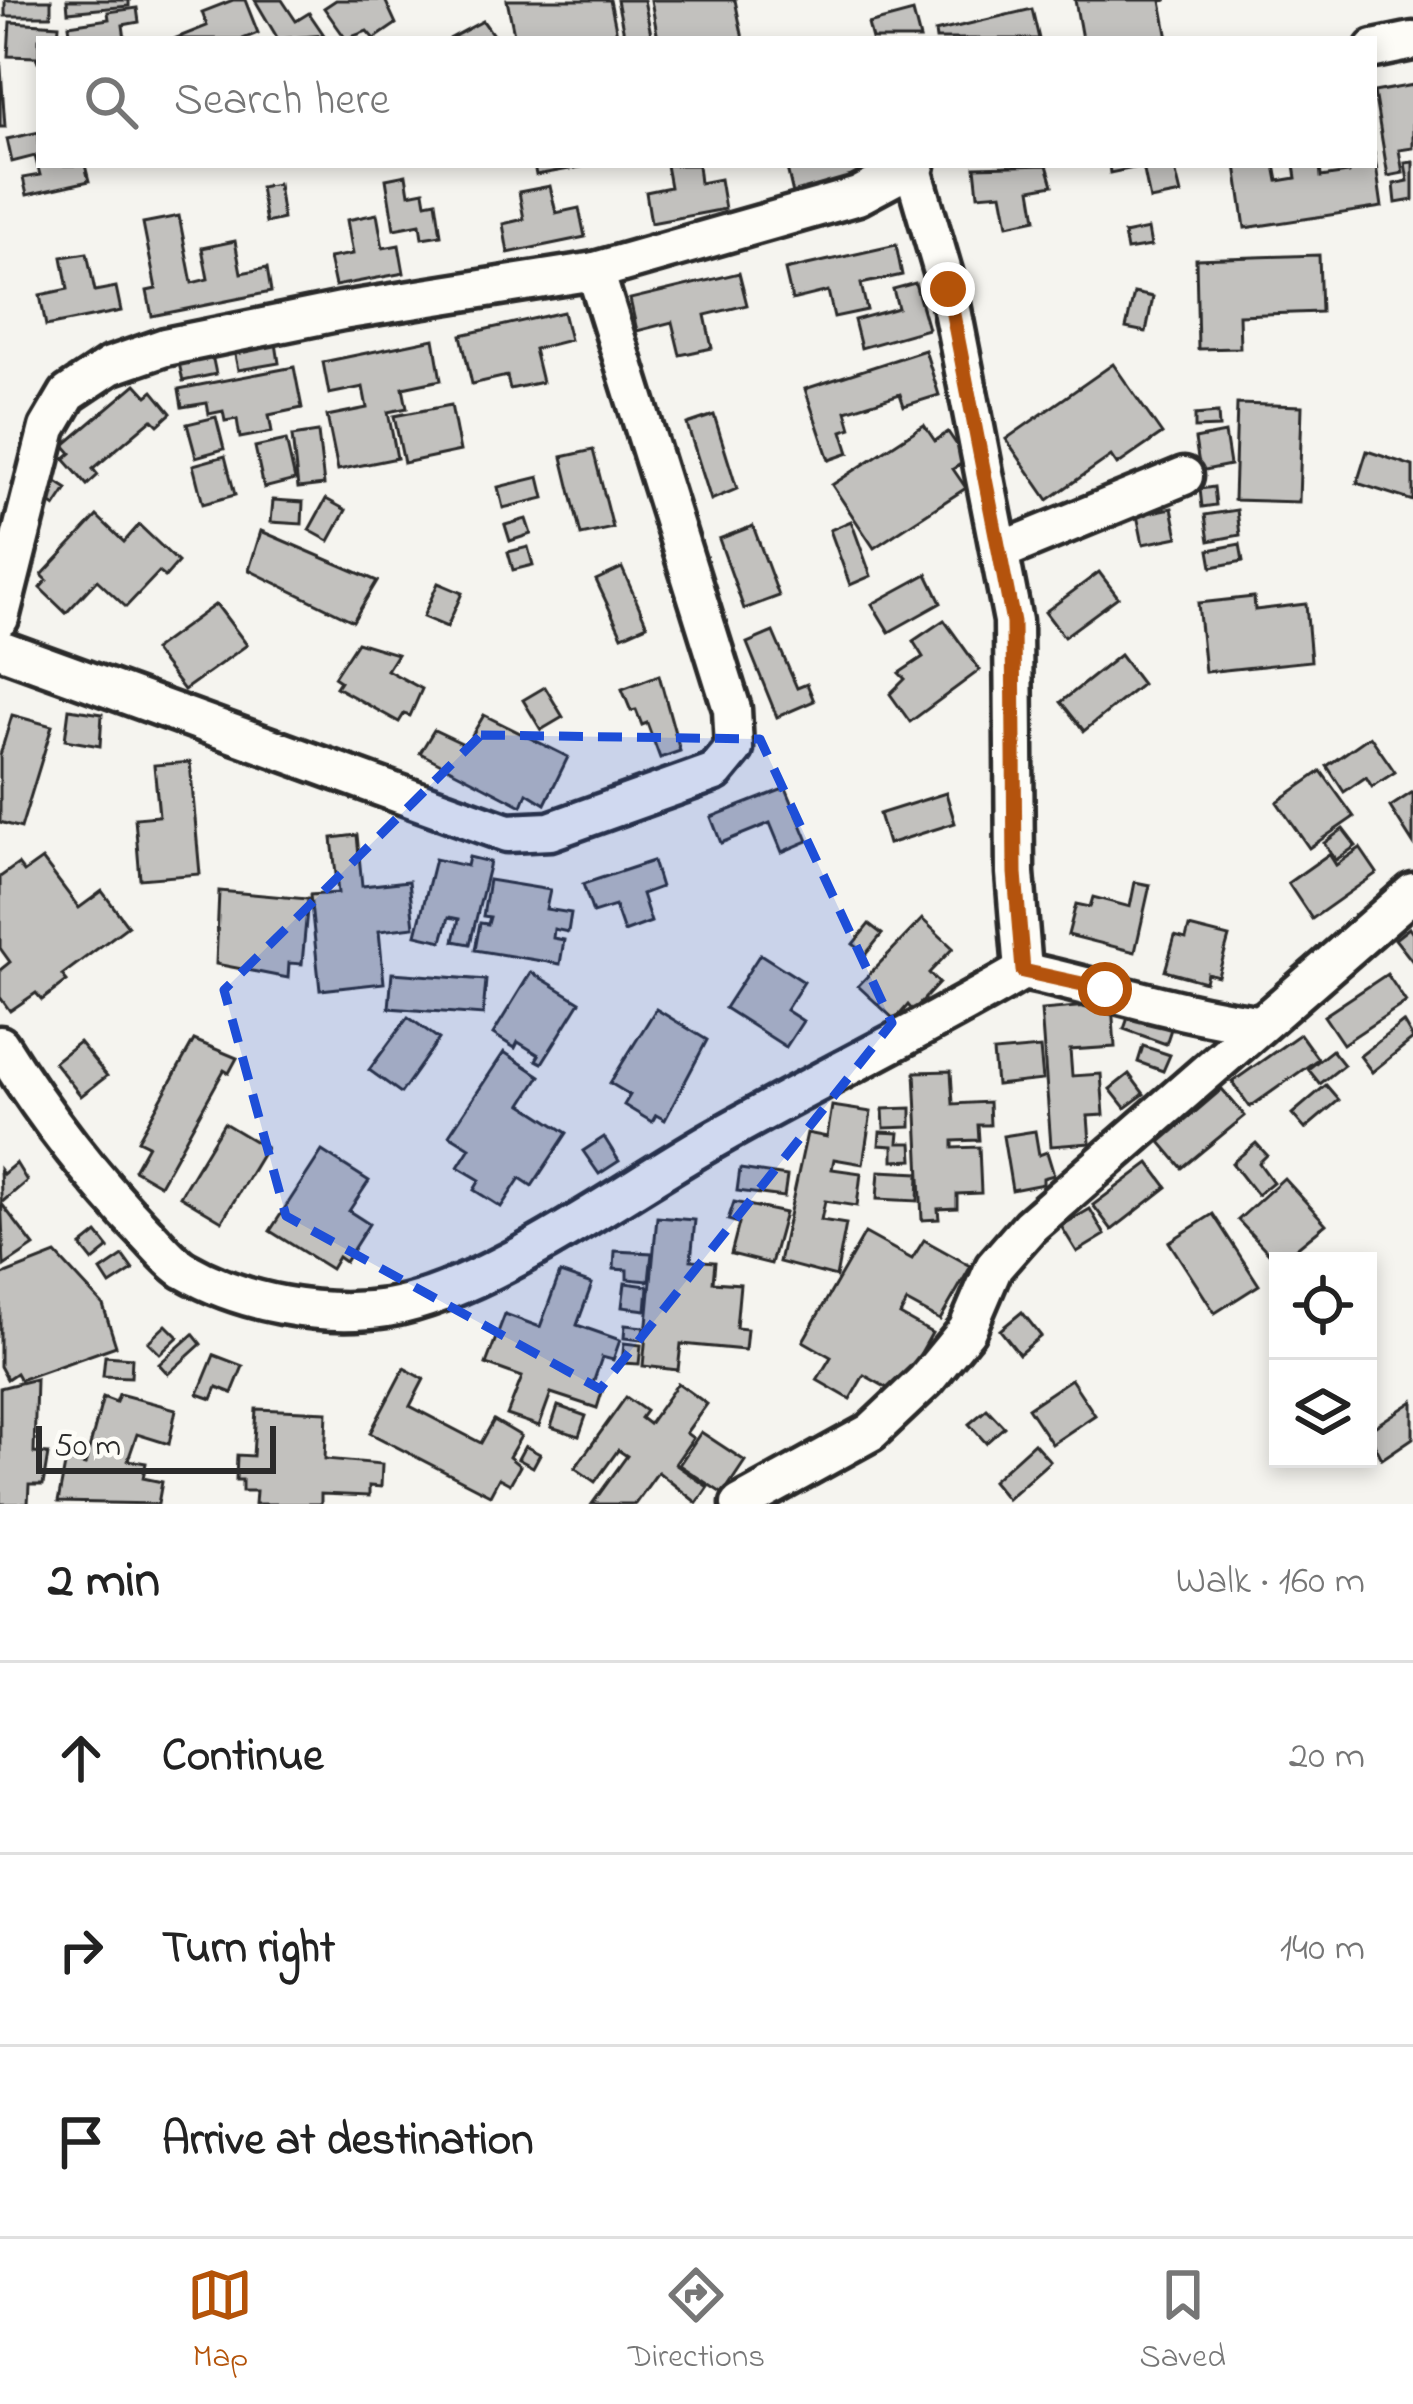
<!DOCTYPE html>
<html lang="en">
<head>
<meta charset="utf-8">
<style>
	body { margin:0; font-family:"Indie Flower",sans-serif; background:#f2f2f2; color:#222 }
	.controls { position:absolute; right:36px; bottom:36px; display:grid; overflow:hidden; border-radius:0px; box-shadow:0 6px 18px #0003 }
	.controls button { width:108px; height:108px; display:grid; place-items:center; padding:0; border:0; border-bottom:3px solid #e0e0e0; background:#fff; color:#222; font:60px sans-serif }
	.scale { position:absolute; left:36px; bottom:30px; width:240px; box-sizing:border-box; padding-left:12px; border:6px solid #2b2b2b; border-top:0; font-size:33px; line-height:42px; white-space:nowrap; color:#2b2b2b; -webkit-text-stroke:9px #fdfcf7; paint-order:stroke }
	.stop { position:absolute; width:36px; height:36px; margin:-27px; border:9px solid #b45309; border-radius:50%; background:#fff }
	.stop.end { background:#b45309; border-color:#fff; box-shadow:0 3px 12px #0008 }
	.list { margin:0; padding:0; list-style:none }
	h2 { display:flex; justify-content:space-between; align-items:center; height:156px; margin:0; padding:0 48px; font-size:51px }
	h2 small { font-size:39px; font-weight:400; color:#767676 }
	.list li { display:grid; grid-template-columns:78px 1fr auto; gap:36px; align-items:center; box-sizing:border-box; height:192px; padding:0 48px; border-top:3px solid #e0e0e0 }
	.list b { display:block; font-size:45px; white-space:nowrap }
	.list em { font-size:39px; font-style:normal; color:#767676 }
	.icon { flex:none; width:66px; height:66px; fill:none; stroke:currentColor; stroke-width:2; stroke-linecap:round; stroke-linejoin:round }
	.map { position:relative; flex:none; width:1413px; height:1504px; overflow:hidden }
	.search { position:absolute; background:#fff; box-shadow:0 6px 18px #0003; left:36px; right:36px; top:36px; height:132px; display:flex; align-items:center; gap:30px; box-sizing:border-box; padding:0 42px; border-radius:0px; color:#767676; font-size:45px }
	.sheet { height:732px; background:#fff }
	nav { display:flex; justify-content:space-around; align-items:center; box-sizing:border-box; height:168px; border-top:3px solid #e0e0e0; background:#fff; font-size:33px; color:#767676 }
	nav a { display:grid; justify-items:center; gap:6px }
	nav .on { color:#b45309 }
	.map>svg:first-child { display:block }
	.building { fill:#c2c1be; stroke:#2b2b2b; stroke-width:3 }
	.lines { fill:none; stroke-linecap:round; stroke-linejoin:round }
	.street-casing { stroke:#2b2b2b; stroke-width:45 }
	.street { stroke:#fdfcf7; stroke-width:36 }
	.route { stroke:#b45309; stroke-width:15 }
	.marked { fill:#1d4ed8; fill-opacity:0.2; stroke:#1d4ed8; stroke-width:9; stroke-dasharray:24 15; stroke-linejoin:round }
</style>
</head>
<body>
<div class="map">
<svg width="1413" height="1504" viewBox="0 0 1413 1504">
	<rect width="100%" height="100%" fill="#f5f4ef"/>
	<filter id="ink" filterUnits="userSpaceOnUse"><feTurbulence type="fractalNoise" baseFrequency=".00833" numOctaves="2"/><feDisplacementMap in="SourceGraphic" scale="24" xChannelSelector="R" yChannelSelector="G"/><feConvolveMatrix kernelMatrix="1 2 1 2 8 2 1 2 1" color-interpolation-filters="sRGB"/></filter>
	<g filter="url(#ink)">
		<g class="building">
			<rect x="5" y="0" width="46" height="16"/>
			<path d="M67,0H129V6L68,12Z"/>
			<path d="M233,0H245L258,33L243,39H174L207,26L202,12Z"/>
			<path d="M255,0H282L296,21L309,13L324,35L278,39Z"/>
			<path d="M336,0H385L396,24L374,39L367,31L346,39L324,8Z"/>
			<path d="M507,0H610L618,39H515Z"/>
			<path d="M617,0H644L652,39H625Z"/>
			<path d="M651,0H735L743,39H658Z"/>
			<path d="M1075,0H1167L1161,1L1168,39H1082Z"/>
			<path d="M137,8L139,22L123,25L125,39H71L69,25L109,19L108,12Z"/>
			<path d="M1032,9L1039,39H936L935,32Z"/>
			<path d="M913,12L920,39H872L868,24Z"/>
			<path d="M483,21L496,39H449Z"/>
			<path d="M10,22L59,25L58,39H39V64L36,57L8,56Z"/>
			<path d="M0,54L5,127H0Z"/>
			<path d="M1413,85V148L1399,150L1403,173L1388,176L1374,92Z"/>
			<path d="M39,132V165H85L89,181L27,195L23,178L40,175L35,156L12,162L7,139Z"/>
			<path d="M1374,151L1382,207L1245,228L1236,165H1275L1278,181L1296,178L1294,165H1320L1321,177L1348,173L1347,165H1374Z"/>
			<path d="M1413,162V200L1396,203L1394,184L1408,181L1405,163Z"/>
			<path d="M534,165H586V166L536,175Z"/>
			<path d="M666,165H698L700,183L720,179L725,209L651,223L646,192L670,187Z"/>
			<path d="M798,165H867L871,181L794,198L787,168Z"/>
			<path d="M1047,165L1053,185L1031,189L1036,219L1008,225L1002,193L978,195L975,167Z"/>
			<path d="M1109,165H1174L1181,194L1150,200L1143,166L1110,173Z"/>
			<path d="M406,175L409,194L424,191L426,203L436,201L441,235L422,238L420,224L394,229L386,179Z"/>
			<path d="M278,184L283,219L266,223L260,187Z"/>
			<path d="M550,186L556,213L579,208L585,237L508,253L503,224L524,219L519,192Z"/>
			<path d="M377,214L383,248L399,245L404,273L335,286L329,258L353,254L347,220Z"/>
			<path d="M179,216L192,283L208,279L202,248L235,241L241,273L267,268L271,292L152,316L147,291L156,289L143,223Z"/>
			<path d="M1148,229L1151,246L1127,250L1124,234Z"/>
			<path d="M896,245L902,275L861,284L867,310L834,317L828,291L792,300L785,270Z"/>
			<path d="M87,253L95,291L116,287L121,311L46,326L40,295L68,289L62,257Z"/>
			<path d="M1319,255L1321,312L1239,315L1240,348L1198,349L1196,259Z"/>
			<path d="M739,273L747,305L705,315L712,348L680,355L672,322L637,331L630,299Z"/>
			<path d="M915,283L928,329L861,348L854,320L898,308L893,289Z"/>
			<path d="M1134,293L1153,297L1146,332L1126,328Z"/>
			<path d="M563,312L570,340L534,349L542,382L510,389L507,376L472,384L461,335Z"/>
			<path d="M434,339L441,380L403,388L407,408L388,412L397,458L338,470L327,416L367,408L363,387L329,394L323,362Z"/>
			<path d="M276,343L279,363L238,370L234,350Z"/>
			<path d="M925,350L939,395L904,406L900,394L846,411L851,428L842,431L849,453L829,460L805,389Z"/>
			<path d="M212,355L216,374L183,381L179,363Z"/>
			<path d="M1113,364L1162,434L1117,465L1111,456L1048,500L1006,439Z"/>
			<path d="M294,367L302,408L269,415L272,432L240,438L237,419L225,421L223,411L209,414L207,403L182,407L179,389Z"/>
			<path d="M136,384L147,396L153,391L171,413L158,425L152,419L93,469L98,475L87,485L64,459L71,453L64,445Z"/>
			<path d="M1237,404L1302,406L1299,502L1234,500Z"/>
			<path d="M451,405L460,451L404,463L394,416Z"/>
			<path d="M1218,413L1219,427L1195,428V415Z"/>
			<path d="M714,415L737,489L711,500L687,424Z"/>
			<path d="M216,417L224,449L196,457L187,424Z"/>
			<path d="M924,425L935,441L948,432L967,460L953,469L966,488L874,548L832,485Z"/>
			<path d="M318,432L324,485L298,488L292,436Z"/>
			<path d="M1225,433L1230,465L1200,471L1195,439Z"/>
			<path d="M286,440L295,480L264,488L255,447Z"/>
			<path d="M593,450L613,528L581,535L562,457Z"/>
			<path d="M1367,451L1413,466V501L1357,483Z"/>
			<path d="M225,456L235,495L203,504L193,465Z"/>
			<path d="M539,477L544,498L503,508L498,487Z"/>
			<path d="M53,480L67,489L55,507L42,498Z"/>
			<path d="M1214,487L1216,505L1202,507L1200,489Z"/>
			<path d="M326,499L346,510L329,541L309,530Z"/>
			<path d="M273,500L303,502L302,524L271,522Z"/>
			<path d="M1172,508L1178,537L1143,544L1137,515Z"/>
			<path d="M1237,510L1240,535L1209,541L1205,515Z"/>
			<path d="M97,516L124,542L139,525L178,562L165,577L159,572L126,607L97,580L66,613L40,588L47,580L42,575Z"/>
			<path d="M526,519L531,534L510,541L505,525Z"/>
			<path d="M851,521L871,576L850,585L830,530Z"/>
			<path d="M753,526L779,596L744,609L719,539Z"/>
			<path d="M261,531L377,581L353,621L249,570Z"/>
			<path d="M1240,544L1243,561L1212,567L1209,550Z"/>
			<path d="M528,547L533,565L513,570L508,552Z"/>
			<path d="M622,568L647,625L622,636L596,580Z"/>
			<path d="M1099,572L1118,597L1064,637L1045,612Z"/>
			<path d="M927,574L941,603L889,632L872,604Z"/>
			<path d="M438,583L462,593L447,627L423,617Z"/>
			<path d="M1254,597L1255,610L1306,604L1311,661L1205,672L1198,603Z"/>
			<path d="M216,604L247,645L184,690L153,650Z"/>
			<path d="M944,620L980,670L910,722L890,694L905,679L899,673L923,657L913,641Z"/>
			<path d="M773,632L797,688L807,684L814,701L777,717L747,643Z"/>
			<path d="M357,642L397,654L387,670L422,689L410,716L404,714L399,722L336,687L340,681L334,677Z"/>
			<path d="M1120,655L1142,684L1084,731L1061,702Z"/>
			<path d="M659,675L680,751L660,758L647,723L642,725L636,710L631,711L622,689Z"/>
			<path d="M545,687L563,717L541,730L523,700Z"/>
			<path d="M69,709L102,714L100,746L65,740Z"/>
			<path d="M12,715L52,726L21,828L0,822V755Z"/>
			<path d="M484,715L568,757L545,804L527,793L522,806L420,753L434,730L466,745Z"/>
			<path d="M1370,736L1395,772L1372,787L1366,777L1344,792L1327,766Z"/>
			<path d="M190,762L200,874L140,879L135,818L159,816L154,765Z"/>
			<path d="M1321,771L1354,817L1309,848L1277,802Z"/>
			<path d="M786,788L808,841L782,852L770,823L721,843L711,817Z"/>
			<path d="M1413,792V843L1390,807Z"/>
			<path d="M946,793L955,823L888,844L879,814Z"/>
			<path d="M1343,829L1356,846L1336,860L1324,843Z"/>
			<path d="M357,835L362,886L409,881L414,927L379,931L384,983L320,990L310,895L338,893L332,838Z"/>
			<path d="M1360,848L1377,873L1312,919L1288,883L1329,854L1336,865Z"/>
			<path d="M469,857L490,862L470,944L454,941L459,919L449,917L442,941L416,935L435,859L467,866Z"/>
			<path d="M42,859L79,908L102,891L128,926L62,975L67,981L42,1000L36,993L10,1011L0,997V970L10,962L0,948V877L18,864L24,872Z"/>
			<path d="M653,861L661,887L642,894L651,922L624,932L615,906L593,913L583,884Z"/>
			<path d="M489,880L550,890L546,909L571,913L568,932L554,929L553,938L564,940L560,964L475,950L480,923L488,924L490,917L483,916Z"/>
			<path d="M1135,882L1150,885L1135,952L1068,935L1076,904L1090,907L1093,897L1130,907Z"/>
			<path d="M219,891L308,899L302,964L289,963L288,978L216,964Z"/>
			<path d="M922,919L953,948L929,973L939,983L913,1011L908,1005L895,1020L858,986Z"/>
			<path d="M869,924L882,934L866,954L853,944Z"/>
			<path d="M1189,927L1229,937L1218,976L1207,973L1205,982L1165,971L1175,936L1186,939Z"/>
			<path d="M1409,928L1413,934V962L1395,939Z"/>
			<path d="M760,954L804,982L786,1010L803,1021L786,1047L725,1008Z"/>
			<path d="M531,972L580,1002L542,1063L536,1060L539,1055L518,1042L515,1048L493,1034Z"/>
			<path d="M392,973L486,980L483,1015L389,1008Z"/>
			<path d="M1387,974L1406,1002L1343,1044L1324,1016Z"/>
			<path d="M1112,1004L1115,1047L1070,1050L1072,1076L1101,1074L1104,1115L1088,1116L1090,1143L1051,1146L1041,1010Z"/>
			<path d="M656,1009L707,1040L665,1120L656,1115L652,1122L624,1105L630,1095L610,1083Z"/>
			<path d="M1130,1012L1172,1026L1166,1044L1124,1029Z"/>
			<path d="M408,1017L439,1039L401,1093L369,1070Z"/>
			<path d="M1403,1022L1413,1039L1372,1072L1360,1056Z"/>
			<path d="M1300,1034L1318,1059L1250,1107L1232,1082Z"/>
			<path d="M194,1040L237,1058L229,1073L224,1070L160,1185L134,1170L148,1145L138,1140Z"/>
			<path d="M79,1042L107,1076L81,1096L54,1062Z"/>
			<path d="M1143,1046L1170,1055L1163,1071L1138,1062Z"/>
			<path d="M1040,1048L1043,1080L996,1085L993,1052Z"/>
			<path d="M1332,1050L1344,1065L1320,1084L1308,1069Z"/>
			<path d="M504,1052L540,1076L522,1104L567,1133L532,1186L520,1178L501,1207L474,1190L480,1180L458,1167L470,1148L449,1135Z"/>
			<path d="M951,1071L953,1104L989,1102L990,1125H978L979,1140L953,1141V1148L979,1147L981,1193L957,1194V1208L938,1209L939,1219L922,1220L915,1072Z"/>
			<path d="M1129,1074L1144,1094L1125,1108L1110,1089Z"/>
			<path d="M1326,1085L1339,1100L1305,1129L1292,1114Z"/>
			<path d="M1222,1089L1245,1116L1182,1168L1160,1142Z"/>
			<path d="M832,1106L871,1112L863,1164L834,1159L832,1169L861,1173L857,1206L825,1201L821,1220L846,1224L836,1277L779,1262L807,1133L827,1137Z"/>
			<path d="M911,1108V1127L884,1128L883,1109Z"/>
			<path d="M224,1123L266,1148L222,1221L180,1196Z"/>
			<path d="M1035,1131L1039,1155L1047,1152L1054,1175L1043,1178V1184L1012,1190L1003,1136Z"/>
			<path d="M880,1132L899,1133L898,1143H912L913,1160L893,1161V1146L879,1145Z"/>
			<path d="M604,1137L619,1161L599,1174L583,1151Z"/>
			<path d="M1256,1143L1267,1155L1259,1163L1273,1182L1257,1195L1232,1163Z"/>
			<path d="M322,1151L369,1181L349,1211L369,1224L345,1262L338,1257L331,1269L270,1231Z"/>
			<path d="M16,1163L27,1181L1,1203L34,1246L4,1266L0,1170L3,1174Z"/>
			<path d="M1149,1163L1167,1187L1112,1230L1093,1205Z"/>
			<path d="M740,1169L787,1176L784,1197L737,1191Z"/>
			<path d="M879,1171L919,1173L918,1201L877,1199Z"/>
			<path d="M1284,1178L1326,1224L1278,1263L1238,1220Z"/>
			<path d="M734,1202L785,1213L771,1264L731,1254L739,1223L728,1220Z"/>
			<path d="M1090,1209L1105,1235L1077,1252L1061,1226Z"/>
			<path d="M1213,1214L1259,1285L1215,1313L1169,1242Z"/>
			<path d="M657,1217L695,1220L691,1260L715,1262L713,1282L740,1284L736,1328L747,1329L745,1350L681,1344L678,1370L643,1366Z"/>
			<path d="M97,1233L109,1248L93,1261L81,1246Z"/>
			<path d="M865,1233L912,1259L924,1240L971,1266L940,1320L907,1302L900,1315L932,1333L898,1394L864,1375L850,1399L817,1380L831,1357L803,1341Z"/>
			<path d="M615,1251L652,1253L649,1281L627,1279V1270L614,1269Z"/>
			<path d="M56,1254L103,1305L116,1346L20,1380L16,1373L7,1379L0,1366V1276Z"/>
			<path d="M123,1256L133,1270L110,1285L101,1271Z"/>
			<path d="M560,1273L592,1284L577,1325L620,1340L613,1360L602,1357L592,1386L603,1389L597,1408L551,1393L539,1426L507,1415L522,1377L486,1364L505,1314L540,1327Z"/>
			<path d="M625,1283L648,1286L646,1310L622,1307Z"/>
			<path d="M1022,1312L1041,1336L1019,1354L1000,1330Z"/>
			<path d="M166,1325L178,1337L160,1354L148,1342Z"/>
			<path d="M625,1325L644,1327L642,1340L624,1338Z"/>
			<path d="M193,1334L201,1344L168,1374L159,1364Z"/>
			<path d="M624,1343L641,1345L639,1364L622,1363Z"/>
			<path d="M214,1355L243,1366L232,1393L217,1387L212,1399L198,1394Z"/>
			<path d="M105,1356L132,1358L131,1377L103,1376Z"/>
			<path d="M404,1368L424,1379L410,1406L481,1443L494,1420L521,1436L509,1457L520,1466L510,1484L499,1478L490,1495L370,1433Z"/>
			<path d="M36,1379L34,1453L48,1454L43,1485H29L28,1504H0V1388Z"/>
			<path d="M1071,1379L1095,1415L1052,1444L1028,1408Z"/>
			<path d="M678,1383L707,1404L686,1433L693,1438L675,1464L708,1487L697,1503L658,1472L635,1504H592L627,1456L618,1450L595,1482L575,1468L626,1397L646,1411L641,1418L649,1424Z"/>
			<path d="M119,1394L176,1409L169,1444L137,1434L128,1460L146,1463L143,1478L162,1482L158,1504L58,1502L66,1460L85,1465L103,1397L116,1402Z"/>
			<path d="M1413,1401V1438L1382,1459L1368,1431Z"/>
			<path d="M558,1406L586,1416L579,1436L551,1427Z"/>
			<path d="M256,1409L327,1412L325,1459L382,1464L381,1487L369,1486V1496L321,1494V1504H255L256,1491H242V1480H236L237,1455L253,1456Z"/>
			<path d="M987,1409L1004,1427L986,1443L969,1424Z"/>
			<path d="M701,1432L745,1461L723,1494L679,1465Z"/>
			<path d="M1034,1443L1050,1461L1007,1499L992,1481Z"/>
			<path d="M525,1446L540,1454L533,1467L518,1459Z"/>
		</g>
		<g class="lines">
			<defs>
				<g id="street">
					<path d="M1374,49L1413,41"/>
					<path d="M913,169L948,289L1013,621L1015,873L1023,971"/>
					<path d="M1001,551L1184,476"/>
					<path d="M0,618L48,428L68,394L110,366L165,347L342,311L595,271L858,196L916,165"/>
					<path d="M0,649L507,833L550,831L715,772L734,749L732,709L595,271"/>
					<path d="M0,1045C42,1112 89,1175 145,1232C157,1244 170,1261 184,1270C241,1303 322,1318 387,1308C489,1291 627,1188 718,1137C819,1080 923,1030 1023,971C1102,988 1177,1014 1258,1024"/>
					<path d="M740,1504L871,1432L926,1380L967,1330L994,1267L1030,1226L1413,892"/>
				</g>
			</defs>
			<use href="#street" class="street-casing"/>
			<use href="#street" class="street"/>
		</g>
	</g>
	<g class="lines" filter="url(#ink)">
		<path class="route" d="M948,289L1013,622L1015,873L1023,971L1105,989"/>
	</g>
	<path class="marked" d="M481,735L760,739L892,1023L600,1389L286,1216L224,990Z"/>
</svg>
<div class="controls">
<button><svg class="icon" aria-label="locate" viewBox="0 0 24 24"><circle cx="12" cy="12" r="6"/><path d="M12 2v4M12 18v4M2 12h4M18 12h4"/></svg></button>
<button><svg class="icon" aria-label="layers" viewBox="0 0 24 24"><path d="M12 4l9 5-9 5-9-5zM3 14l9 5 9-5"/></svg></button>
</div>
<div class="scale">50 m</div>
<div class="stop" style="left:1105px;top:989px"></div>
<div class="stop end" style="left:948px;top:289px"></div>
<div class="search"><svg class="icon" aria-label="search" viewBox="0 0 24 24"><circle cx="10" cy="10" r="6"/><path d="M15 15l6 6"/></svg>Search here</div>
</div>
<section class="sheet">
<h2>2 min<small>Walk · 160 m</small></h2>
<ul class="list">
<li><svg class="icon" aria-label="ahead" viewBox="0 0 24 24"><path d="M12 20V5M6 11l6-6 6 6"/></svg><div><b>Continue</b></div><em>20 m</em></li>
<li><svg class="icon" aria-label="right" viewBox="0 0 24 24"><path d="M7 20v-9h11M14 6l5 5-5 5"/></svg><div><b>Turn right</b></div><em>140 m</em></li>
<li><svg class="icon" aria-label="arrive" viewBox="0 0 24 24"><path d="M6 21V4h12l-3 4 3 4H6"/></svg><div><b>Arrive at destination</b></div></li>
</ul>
</section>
<nav>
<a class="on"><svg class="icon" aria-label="map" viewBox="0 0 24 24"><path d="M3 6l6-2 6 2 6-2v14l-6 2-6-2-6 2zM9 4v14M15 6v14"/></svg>Map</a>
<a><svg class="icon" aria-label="directions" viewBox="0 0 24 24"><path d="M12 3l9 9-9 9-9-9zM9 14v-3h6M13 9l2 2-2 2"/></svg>Directions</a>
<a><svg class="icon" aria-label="saved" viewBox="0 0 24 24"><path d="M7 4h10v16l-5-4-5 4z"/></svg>Saved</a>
</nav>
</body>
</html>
